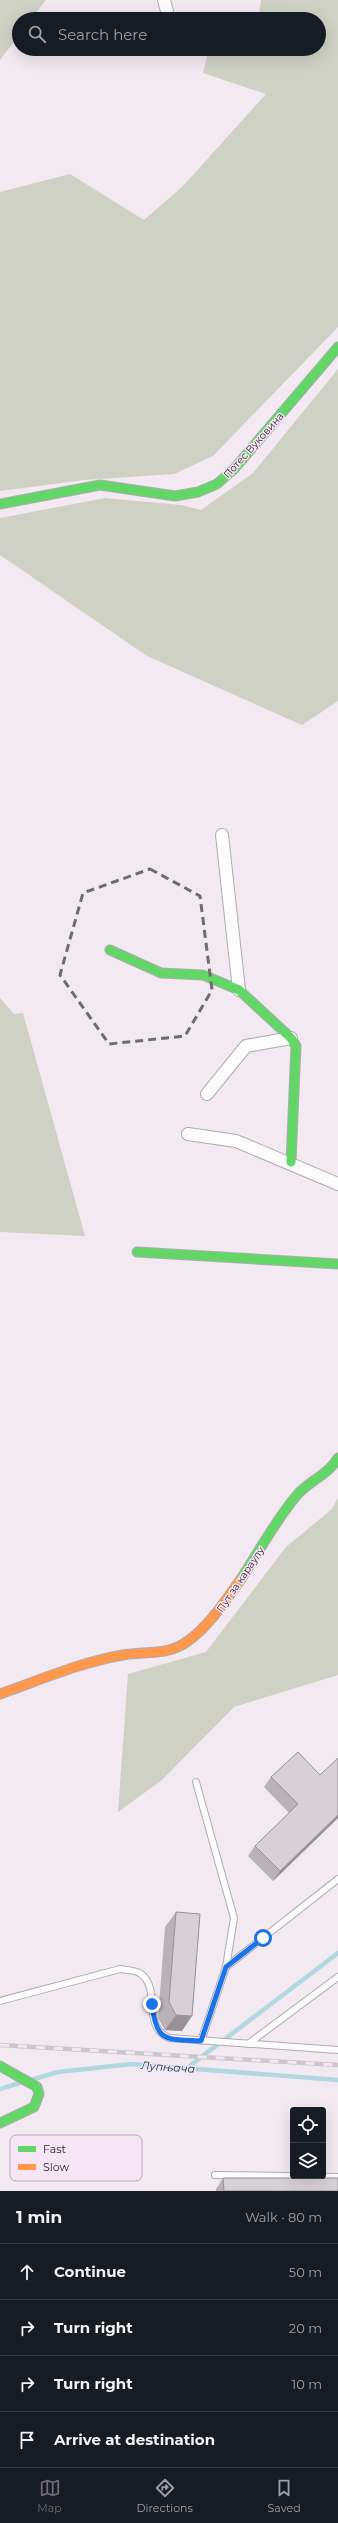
<!DOCTYPE html>
<html lang="en">
<head>
<meta charset="utf-8">
<style>
	body { margin:0; font-family:Montserrat,sans-serif; background:#242831; color:#f1f3f6 }
	.controls { position:absolute; right:12px; bottom:12px; display:grid; overflow:hidden; border-radius:4px; box-shadow:0 4px 16px #0002 }
	.controls button { width:36px; height:36px; display:grid; place-items:center; padding:0; border:0; border-bottom:1px solid #363941; background:#171b24; color:#f1f3f6; font:20px sans-serif }
	.stop { position:absolute; width:12px; height:12px; margin:-9px; border:3px solid #1a73e8; border-radius:50%; background:#fff }
	.stop.end { background:#1a73e8; border-color:#fff; box-shadow:0 1px 4px #0008 }
	.list { margin:0; padding:0; list-style:none }
	h2 { display:flex; justify-content:space-between; align-items:center; height:52px; margin:0; padding:0 16px; font-size:17px }
	h2 small { font-size:13px; font-weight:400; color:#9ea1a6 }
	.list li { display:grid; grid-template-columns:26px 1fr auto; gap:12px; align-items:center; box-sizing:border-box; height:56px; padding:0 16px; border-top:1px solid #363941 }
	.list b { display:block; font-size:15px; white-space:nowrap }
	.list em { font-size:13px; font-style:normal; color:#9ea1a6 }
	.icon { flex:none; width:22px; height:22px; fill:none; stroke:currentColor; stroke-width:2; stroke-linecap:round; stroke-linejoin:round }
	.map { position:relative; flex:none; width:338px; height:2191px; overflow:hidden }
	.search { position:absolute; background:#171b24; box-shadow:0 4px 16px #0002; left:12px; right:12px; top:12px; height:44px; display:flex; align-items:center; gap:10px; box-sizing:border-box; padding:0 14px; border-radius:22px; color:#9ea1a6; font-size:15px }
	.sheet { height:276px; background:#171b24 }
	nav { display:flex; justify-content:space-around; align-items:center; box-sizing:border-box; height:56px; border-top:1px solid #363941; background:#171b24; font-size:11px; color:#9ea1a6 }
	nav a { display:grid; justify-items:center; gap:2px }
	nav .on { color:#716a70 }
	.map>svg:first-child { display:block }
	.green { fill:#ced1c4 }
	.lines { fill:none; stroke-linecap:round; stroke-linejoin:round }
	.stream { stroke:#b1d8df; stroke-width:4.5 }
	.lane-casing { stroke:#b1abb1; stroke-width:8 }
	.street-casing { stroke:#b1abb1; stroke-width:14 }
	.fast-casing { stroke:#b1abb1; stroke-width:11 }
	.slow-casing { stroke:#b1abb1; stroke-width:11 }
	.lane { stroke:#fdfcfd; stroke-width:6 }
	.street { stroke:#fdfcfd; stroke-width:12 }
	.fast { stroke:#63d668; stroke-width:9 }
	.slow { stroke:#ff974d; stroke-width:9 }
	.rail-casing { stroke:#cac8ca; stroke-width:4.5 }
	.rail { stroke:#f6e5f4; stroke-width:3; stroke-dasharray:9; stroke-linecap:butt }
	.wall { fill:#b9b3b8 }
	.shaded-wall { fill:#969296 }
	.building { fill:#d7d0d6; stroke:#969296 }
	.route { stroke:#1a73e8; stroke-width:5 }
	.marked { fill:none; stroke:#716a70; stroke-width:3; stroke-dasharray:8 5; stroke-linejoin:round }
	.labels { text-anchor:middle; stroke-width:3; stroke-linejoin:round; paint-order:stroke }
	.street-label { font-size:10px; fill:#2b252a; stroke:#f6e5f4 }
	.water-label { font-size:11px; font-style:italic; fill:#00393f; stroke:#f6e5f4 }
	.key { fill:#f6e5f4; stroke:#b9abb7; stroke-width:1 }
	.key-label { font-size:11px; fill:#2b252a }
</style>
</head>
<body>
<div class="map">
<svg width="338" height="2191" viewBox="0 0 338 2191">
	<rect width="100%" height="100%" fill="#f2e9f1"/>
	<g class="green">
		<path d="M0,0H46L31,19H19V35L0,60Z"/>
		<path d="M261,0H338V327L213,456L174,474L84,480L0,491V192L70,174L144,220L183,186L266,94L203,73L209,49H319V19H258Z"/>
		<path d="M338,369V701L302,725L147,656L0,555V518L105,498L181,505L201,510L253,473Z"/>
		<path d="M0,998L14,1014L23,1013L85,1236L0,1232Z"/>
		<path d="M338,1498V1675L234,1707L162,1780L118,1812L128,1674L206,1652L286,1547L332,1509Z"/>
	</g>
	<g class="lines">
		<g class="stream">
			<path d="M187,2068L338,1953"/>
			<path d="M34,2079L58,2072L132,2064L338,2080"/>
			<path d="M0,2089L19,2083"/>
		</g>
		<defs>
			<g id="lane">
				<path d="M196,1782L234,1918L226,1967"/>
				<path d="M0,2001L120,1969C126,1970 136,1970 141,1974C162,1990 141,2026 169,2038L338,2050"/>
				<path d="M201,2041L226,1967L338,1879"/>
				<path d="M248,2044L338,1977"/>
				<path d="M215,2175L293,2176"/>
				<path d="M294,2176L338,2177"/>
			</g>
			<g id="street">
				<path d="M164,0L169,19"/>
				<path d="M222,835L239,990"/>
				<path d="M207,1094L246,1046L291,1038"/>
				<path d="M188,1134L236,1141L338,1184"/>
			</g>
			<g id="fast">
				<path d="M0,504L100,485L175,496L198,492L217,484L234,469L338,347"/>
				<path d="M110,950L161,973L203,975L239,990L291,1038L296,1046L291,1162"/>
				<path d="M137,1252L338,1264"/>
				<path d="M241,1579C260,1550 275,1521 297,1495C309,1481 329,1474 338,1458"/>
				<path d="M0,2066L37,2087L39,2094L34,2107L0,2123"/>
			</g>
			<path id="slow" d="M0,1694C40,1680 81,1662 123,1655C145,1651 168,1656 188,1641C210,1625 225,1601 241,1579"/>
		</defs>
		<use href="#lane" class="lane-casing"/>
		<use href="#street" class="street-casing"/>
		<use href="#fast" class="fast-casing"/>
		<use href="#slow" class="slow-casing"/>
		<use href="#lane" class="lane"/>
		<use href="#street" class="street"/>
		<use href="#fast" class="fast"/>
		<use href="#slow" class="slow"/>
		<defs>
			<path id="rail" d="M0,2045L338,2065"/>
		</defs>
		<use href="#rail" class="rail-casing"/>
		<use href="#rail" class="rail"/>
	</g>
	<g class="wall">
		<path d="M271,1777L338,1818L273,1881L248,1856L255,1846L289,1813L264,1787Z"/>
		<path d="M176,1912L182,2031L165,2030L158,2018L165,1927Z"/>
		<path d="M223,2178L338,2191H216V2189Z"/>
	</g>
	<g class="shaded-wall">
		<path d="M338,1815V1818L273,1881L280,1871Z"/>
		<path d="M176,2015L192,2016L182,2031L165,2030Z"/>
	</g>
	<g class="building">
		<path d="M298,1752L320,1775L338,1758V1815L280,1871L255,1846L298,1804L271,1777Z"/>
		<path d="M176,1912L200,1914L192,2016L176,2015L169,2002Z"/>
		<path d="M223,2178H338V2191H224Z"/>
	</g>
	<g class="lines">
		<path class="route" d="M152,2004C156,2043 166,2039 201,2041L226,1967L263,1938"/>
	</g>
	<path class="marked" d="M150,869L200,896L212,990L185,1036L109,1044L60,975L83,893Z"/>
	<g class="labels">
		<g class="street-label">
			<text transform="translate(253 445) rotate(-48)" y="4">Потес Вуковина</text>
			<text transform="translate(240 1579) rotate(-56)" y="4">Пут за караулу</text>
		</g>
		<g class="water-label">
			<text transform="translate(168 2067) rotate(4)" y="4">Лупњача</text>
		</g>
	</g>
	<rect x="10" y="2135" width="132" height="46" rx="6" class="key"/>
	<rect x="18" y="2146" width="18" height="6" fill="#63d668"/>
	<rect x="18" y="2164" width="18" height="6" fill="#ff974d"/>
	<g class="key-label">
		<text x="43" y="2153">Fast</text>
		<text x="43" y="2171">Slow</text>
	</g>
</svg>
<div class="controls">
<button><svg class="icon" aria-label="locate" viewBox="0 0 24 24"><circle cx="12" cy="12" r="6"/><path d="M12 2v4M12 18v4M2 12h4M18 12h4"/></svg></button>
<button><svg class="icon" aria-label="layers" viewBox="0 0 24 24"><path d="M12 4l9 5-9 5-9-5zM3 14l9 5 9-5"/></svg></button>
</div>
<div class="stop" style="left:263px;top:1938px"></div>
<div class="stop end" style="left:152px;top:2004px"></div>
<div class="search"><svg class="icon" aria-label="search" viewBox="0 0 24 24"><circle cx="10" cy="10" r="6"/><path d="M15 15l6 6"/></svg>Search here</div>
</div>
<section class="sheet">
<h2>1 min<small>Walk · 80 m</small></h2>
<ul class="list">
<li><svg class="icon" aria-label="ahead" viewBox="0 0 24 24"><path d="M12 20V5M6 11l6-6 6 6"/></svg><div><b>Continue</b></div><em>50 m</em></li>
<li><svg class="icon" aria-label="right" viewBox="0 0 24 24"><path d="M7 20v-9h11M14 6l5 5-5 5"/></svg><div><b>Turn right</b></div><em>20 m</em></li>
<li><svg class="icon" aria-label="right" viewBox="0 0 24 24"><path d="M7 20v-9h11M14 6l5 5-5 5"/></svg><div><b>Turn right</b></div><em>10 m</em></li>
<li><svg class="icon" aria-label="arrive" viewBox="0 0 24 24"><path d="M6 21V4h12l-3 4 3 4H6"/></svg><div><b>Arrive at destination</b></div></li>
</ul>
</section>
<nav>
<a class="on"><svg class="icon" aria-label="map" viewBox="0 0 24 24"><path d="M3 6l6-2 6 2 6-2v14l-6 2-6-2-6 2zM9 4v14M15 6v14"/></svg>Map</a>
<a><svg class="icon" aria-label="directions" viewBox="0 0 24 24"><path d="M12 3l9 9-9 9-9-9zM9 14v-3h6M13 9l2 2-2 2"/></svg>Directions</a>
<a><svg class="icon" aria-label="saved" viewBox="0 0 24 24"><path d="M7 4h10v16l-5-4-5 4z"/></svg>Saved</a>
</nav>
</body>
</html>
